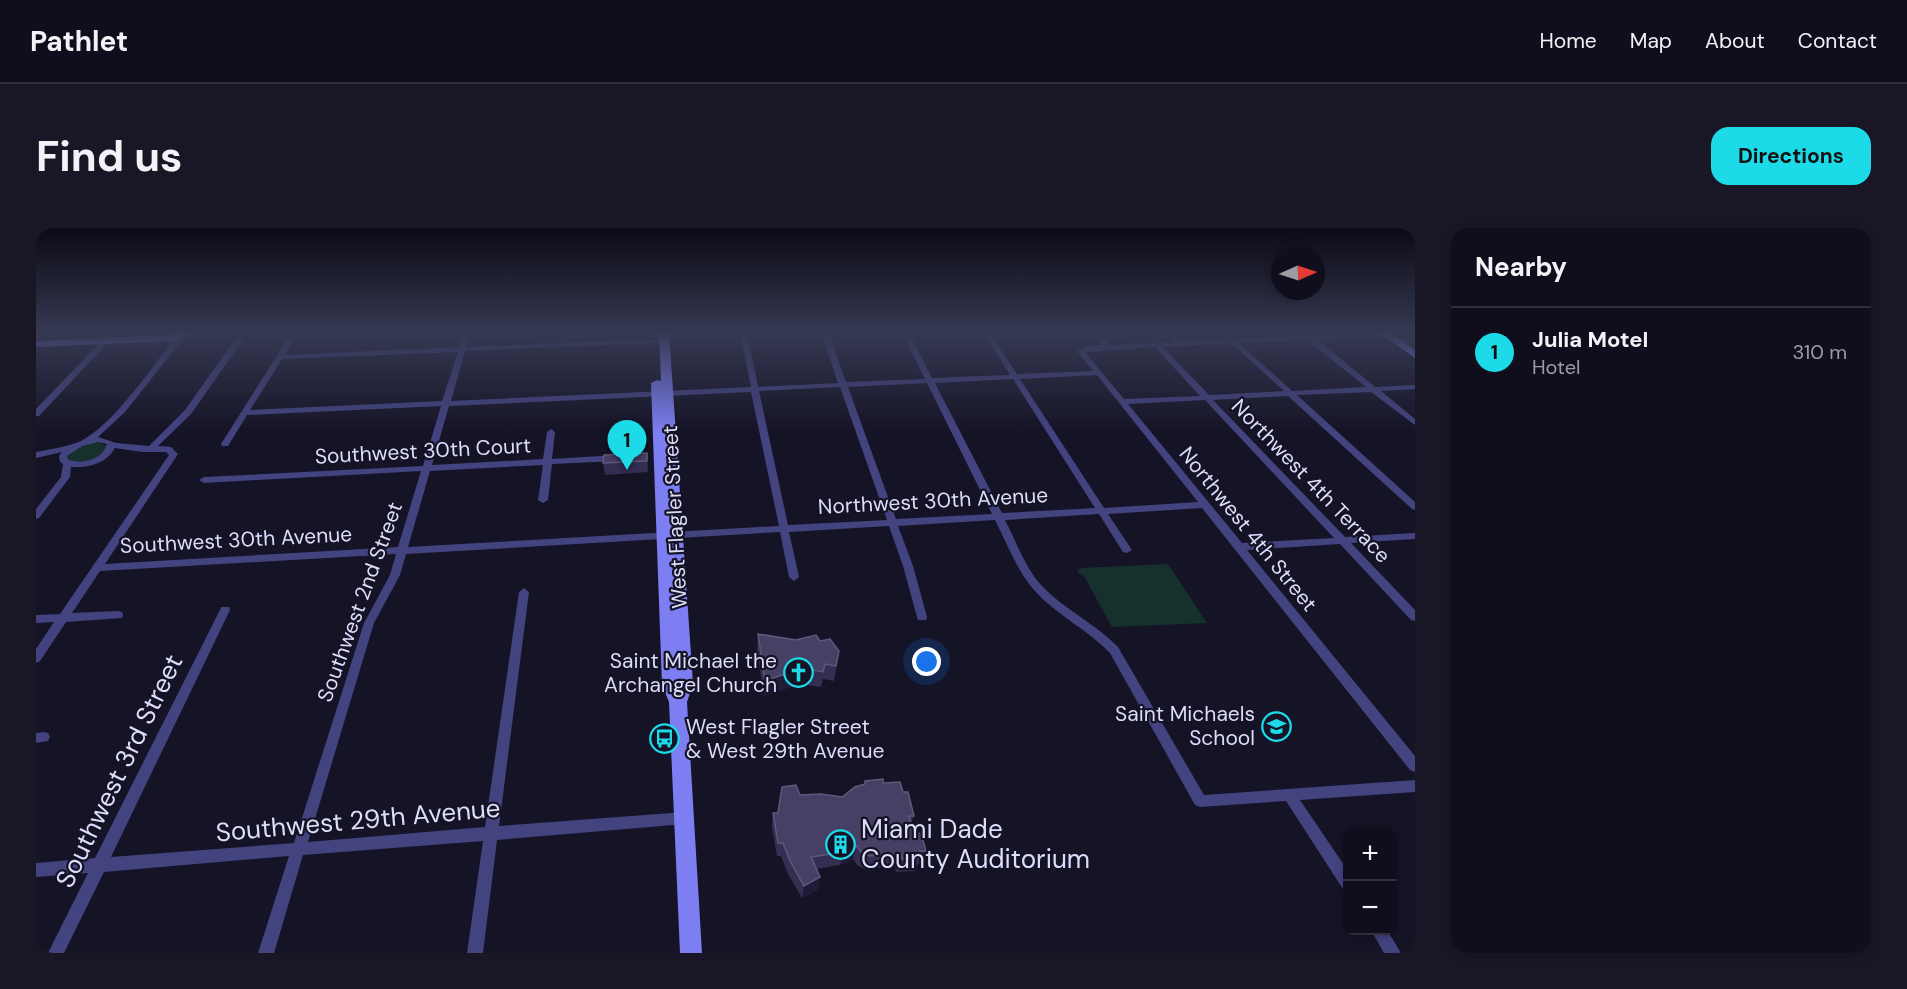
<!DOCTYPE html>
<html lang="en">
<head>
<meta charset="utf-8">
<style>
	body { margin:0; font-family:"DM Sans",sans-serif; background:#191725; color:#f1f3f6 }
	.controls { position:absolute; right:18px; bottom:18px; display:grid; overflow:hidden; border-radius:12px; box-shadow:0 3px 9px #0003 }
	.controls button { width:54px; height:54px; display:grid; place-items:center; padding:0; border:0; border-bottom:2px solid #302e3b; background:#100e1c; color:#f1f3f6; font:30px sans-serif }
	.compass { position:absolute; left:1235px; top:18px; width:54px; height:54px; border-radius:50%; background:#100e1c; box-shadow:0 3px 9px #0003; rotate:87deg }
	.you { position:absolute; left:891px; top:434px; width:21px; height:21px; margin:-15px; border:4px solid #fff; border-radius:50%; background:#1a73e8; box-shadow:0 0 0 9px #1a73e833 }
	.badge { display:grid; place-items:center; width:39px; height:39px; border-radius:50%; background:#1cdae7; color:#111; font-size:20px; font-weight:700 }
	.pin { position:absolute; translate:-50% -50px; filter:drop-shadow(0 2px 3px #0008) }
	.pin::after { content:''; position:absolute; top:32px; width:21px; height:18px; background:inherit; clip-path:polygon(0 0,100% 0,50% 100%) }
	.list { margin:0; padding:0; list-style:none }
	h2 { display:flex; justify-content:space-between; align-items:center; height:78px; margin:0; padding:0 24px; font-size:26px }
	h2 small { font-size:20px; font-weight:400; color:#9c9ca3 }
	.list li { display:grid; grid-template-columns:39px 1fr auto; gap:18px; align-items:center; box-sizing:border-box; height:90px; padding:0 24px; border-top:2px solid #302e3b }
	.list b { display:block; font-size:22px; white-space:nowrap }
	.list p { margin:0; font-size:20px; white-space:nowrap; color:#9c9ca3 }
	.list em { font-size:20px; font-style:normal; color:#9c9ca3 }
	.map { position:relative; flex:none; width:1379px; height:725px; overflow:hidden; border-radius:18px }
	header { display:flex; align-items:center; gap:36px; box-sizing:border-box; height:84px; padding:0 30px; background:#100e1c; border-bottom:2px solid #302e3b }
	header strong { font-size:28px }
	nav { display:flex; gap:33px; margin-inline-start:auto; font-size:21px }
	.intro { display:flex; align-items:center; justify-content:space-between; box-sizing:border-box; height:144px; padding:0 36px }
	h1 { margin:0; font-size:42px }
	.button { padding:15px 27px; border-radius:18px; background:#1cdae7; color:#111; font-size:21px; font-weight:700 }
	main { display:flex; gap:36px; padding:0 36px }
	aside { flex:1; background:#100e1c; border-radius:18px; box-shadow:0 3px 9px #0003 }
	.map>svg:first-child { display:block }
	.green { fill:#16302e }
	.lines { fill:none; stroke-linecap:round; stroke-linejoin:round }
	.street { fill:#434380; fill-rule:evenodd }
	.secondary { fill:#7d7ef1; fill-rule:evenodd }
	.wall { fill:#342e52 }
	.shaded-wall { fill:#201b39 }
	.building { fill:#464164; stroke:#5e597c; stroke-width:1.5 }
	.labels { text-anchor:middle; stroke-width:4.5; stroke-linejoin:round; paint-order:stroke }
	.street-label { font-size:21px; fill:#dedcfb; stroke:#151326 }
	.poi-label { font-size:21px; fill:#dedcfb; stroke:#151326; text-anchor:end }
	.near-street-label { font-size:26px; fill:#dedcfb; stroke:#151326 }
	.near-poi-label { font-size:26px; fill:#dedcfb; stroke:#151326; text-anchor:start }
</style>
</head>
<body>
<header>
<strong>Pathlet</strong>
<nav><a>Home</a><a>Map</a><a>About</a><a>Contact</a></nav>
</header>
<div class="intro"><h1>Find us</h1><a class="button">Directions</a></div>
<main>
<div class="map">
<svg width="1379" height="725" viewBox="0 0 1379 725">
	<rect width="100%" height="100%" fill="#151326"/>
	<g class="green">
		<path d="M64,214L71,219C60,233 50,235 32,233L31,228C39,218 52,214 64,214Z"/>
		<path d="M1132,336L1171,395L1076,399L1048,348L1041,344L1044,340Z"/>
	</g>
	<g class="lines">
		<g class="street">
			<path d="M74,104H82L3,188H0V181Z"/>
			<path d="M256,104H263L249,127L423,119L428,104H435L430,119L619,111L623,113L619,115L429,123L415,173L715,159L704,104H711L722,159L802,155L785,104H792L810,154L889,151L866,104H873L896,150L974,147L947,104H953L981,146L1057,143L1041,123L1050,118L1065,117L1055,104H1062L1073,117L1137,114L1128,104H1135L1145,113L1270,108L1273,105L1277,107L1353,104L1354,106L1350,108L1281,111L1339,159L1379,157V161L1345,163L1379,191V197L1335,164L1261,167L1379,274V282L1376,281L1252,168L1177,172L1309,309L1379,305V311L1315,315L1379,382V393L1375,392L1304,316L1211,322L1379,528V544L1374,542L1166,280L1072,286L1096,322L1091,325L1087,324L1063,286L969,292C980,313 989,339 1005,357C1027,381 1059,395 1082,419L1168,567L1379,552V564L1264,572L1312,643V663L1307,661L1250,573L1164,579L1159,577L1074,425C1051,401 1020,387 998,362C981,343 971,315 959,292L862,298L877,338L891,389L890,392H882L881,389L867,338L853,298L753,304L763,349L758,353L753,349L744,304L370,326L364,347L338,395L272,614L449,599L483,364L488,360L493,364L463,598L649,584L654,586L656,590L654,594L649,596L461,612L447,725H431L447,613L267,627L238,725H222L253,628L68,644L28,725H12L52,645L0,649V635L59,630L184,382L185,379H193L194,382L75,629L258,615L328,395L354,347L360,326L64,343L36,385L82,383L86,384L87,387L86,390L30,394L4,433L0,435V421L18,394L0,395V387L24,386L133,227L130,224H106L79,220C70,236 52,240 35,239L34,249L3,290L0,291V281L25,249L27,236L24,234L23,228L26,224L0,230V224C15,221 31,219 45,213C78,196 117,138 141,107H147V111L89,184L62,209L80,215L113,218L149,182L200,110H206L207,112L155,186L122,218L135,219L142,226L69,336L362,319L385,243L168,255L163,252L168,249L387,238L405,178L211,187L192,218H186L185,216ZM1273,112L1276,116L1330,159L1256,163L1203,115ZM1195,115L1248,163L1173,167L1127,119ZM1119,119L1164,168L1088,171L1049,124ZM422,124L406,173L214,182L246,131ZM1061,147L1162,274L1068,280L984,151ZM977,151L1059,280L966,285L899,155ZM891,155L956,286L860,291L812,159ZM804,159L851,292L752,297L723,163ZM715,164L743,298L372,319L394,243L507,237L502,272L507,275L512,272L516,236L581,233L585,230L581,227L516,231L519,204L515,201L511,204L507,231L396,237L413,178ZM1169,172L1298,310L1206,315L1092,176ZM62,214L71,216C66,232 47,236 32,232L31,228L46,218Z"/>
			<path d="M1379,111V115L1361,116L1357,114L1361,112Z"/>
			<path d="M8,504L12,505L14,509L12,513L0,515V505Z"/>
			<path d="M1335,702H1351L1365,725H1348Z"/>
		</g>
		<g class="secondary">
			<path d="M148,104H163L136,113L0,119V113L136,107Z"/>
			<path d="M623,104H633L657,456L651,474L666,725H644L633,474L626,457L615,155L621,152L625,153Z"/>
			<path d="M1342,104H1353L1379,122V130Z"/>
		</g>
	</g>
	<g class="wall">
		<path d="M611,225L612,244L569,247L567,235Z"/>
		<path d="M722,406L760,412L784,413L803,423L798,453L787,451L785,459L764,456L728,468L721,422Z"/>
		<path d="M829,553L847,555L867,564L878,588L875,595L878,606L890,623L884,636H882L879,643L860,644L859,639L828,641L821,637L817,631L804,637L780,641L784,649L781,662L766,670L752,646L745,628H741L736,599L737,585H742L764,567L806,569L828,556Z"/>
	</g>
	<g class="shaded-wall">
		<path d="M766,440L764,456L728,468L729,453Z"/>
		<path d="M821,618L817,631L804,637L808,624Z"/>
		<path d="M784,649L781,662L766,670L768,658Z"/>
	</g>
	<g class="building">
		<path d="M611,225V233L567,235L568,227Z"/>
		<path d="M722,406L760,412L780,407L784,413L794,411L803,423L800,438L789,436L787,444L766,440L729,453Z"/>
		<path d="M847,551V555L864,554L867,564H872L878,588H873L878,606L885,605L890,623H884V630L866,631L865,626L833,628L825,624L821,618L808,624L775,629L784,649L768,658L754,633L747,615H742L737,585H742L746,559L760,557L764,567L785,566L806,569L819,559L829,556V553Z"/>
	</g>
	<linearGradient id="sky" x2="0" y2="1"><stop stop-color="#0c0a15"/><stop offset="0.51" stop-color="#353952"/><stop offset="1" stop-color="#353952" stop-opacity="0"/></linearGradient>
	<rect width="1379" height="205" fill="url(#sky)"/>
	<defs>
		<symbol id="church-ring" viewBox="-11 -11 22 22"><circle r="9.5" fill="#151326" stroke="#1cdae7" stroke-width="1.5"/><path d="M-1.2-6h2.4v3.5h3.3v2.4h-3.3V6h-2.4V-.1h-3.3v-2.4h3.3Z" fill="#1cdae7"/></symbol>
		<symbol id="school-ring" viewBox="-11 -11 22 22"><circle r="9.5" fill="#151326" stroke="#1cdae7" stroke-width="1.5"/><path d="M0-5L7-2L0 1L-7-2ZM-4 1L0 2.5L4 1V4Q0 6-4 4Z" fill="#1cdae7"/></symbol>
		<symbol id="bus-ring" viewBox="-11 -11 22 22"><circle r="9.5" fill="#151326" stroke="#1cdae7" stroke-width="1.5"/><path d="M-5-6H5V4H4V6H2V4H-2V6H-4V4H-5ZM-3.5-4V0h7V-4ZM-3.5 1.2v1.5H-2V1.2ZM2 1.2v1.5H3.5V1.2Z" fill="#1cdae7"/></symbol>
		<symbol id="building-ring" viewBox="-11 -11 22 22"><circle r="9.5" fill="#151326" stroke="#1cdae7" stroke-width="1.5"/><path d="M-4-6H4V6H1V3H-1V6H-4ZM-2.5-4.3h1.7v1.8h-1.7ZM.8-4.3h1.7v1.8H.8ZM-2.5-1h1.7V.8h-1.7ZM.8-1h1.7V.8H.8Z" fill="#1cdae7"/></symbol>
	</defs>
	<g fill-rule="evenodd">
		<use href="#church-ring" x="746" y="428" width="33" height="33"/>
		<use href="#school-ring" x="1224" y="482" width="33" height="33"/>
		<use href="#bus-ring" x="612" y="494" width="33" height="33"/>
		<use href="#building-ring" x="788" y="600" width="33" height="33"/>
	</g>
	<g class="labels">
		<g class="street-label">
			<text transform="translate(387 223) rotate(-3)" y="7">Southwest 30th Court</text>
			<text transform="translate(1275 253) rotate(46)" y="7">Northwest 4th Terrace</text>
			<text transform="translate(897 273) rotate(-3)" y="7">Northwest 30th Avenue</text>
			<text transform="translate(639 289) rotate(-93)" y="7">West Flagler Street</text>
			<text transform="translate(1212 301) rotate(51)" y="7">Northwest 4th Street</text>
			<text transform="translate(200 312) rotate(-3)" y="7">Southwest 30th Avenue</text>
			<text transform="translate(324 374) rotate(-70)" y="7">Southwest 2nd Street</text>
		</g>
		<g class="poi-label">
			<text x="741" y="440">Saint Michael the<tspan x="741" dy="24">Archangel Church</tspan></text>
			<text x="1219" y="493">Saint Michaels<tspan x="1219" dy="24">School</tspan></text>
			<text x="650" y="506" text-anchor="start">West Flagler Street<tspan x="650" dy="24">&amp; West 29th Avenue</tspan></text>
		</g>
		<g class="near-street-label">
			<text transform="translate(83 543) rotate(-64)" y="9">Southwest 3rd Street</text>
			<text transform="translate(322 592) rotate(-5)" y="9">Southwest 29th Avenue</text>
		</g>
		<g class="near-poi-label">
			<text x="825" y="610">Miami Dade<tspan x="825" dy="30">County Auditorium</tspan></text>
		</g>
	</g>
</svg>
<div class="controls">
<button>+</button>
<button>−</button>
</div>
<svg class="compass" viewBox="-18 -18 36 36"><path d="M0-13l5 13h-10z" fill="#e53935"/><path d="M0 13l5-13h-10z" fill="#9c9ca3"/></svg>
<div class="you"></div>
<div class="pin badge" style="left:591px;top:242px">1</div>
</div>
<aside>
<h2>Nearby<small></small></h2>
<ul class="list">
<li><span class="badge">1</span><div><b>Julia Motel</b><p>Hotel</p></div><em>310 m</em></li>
</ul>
</aside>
</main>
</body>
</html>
